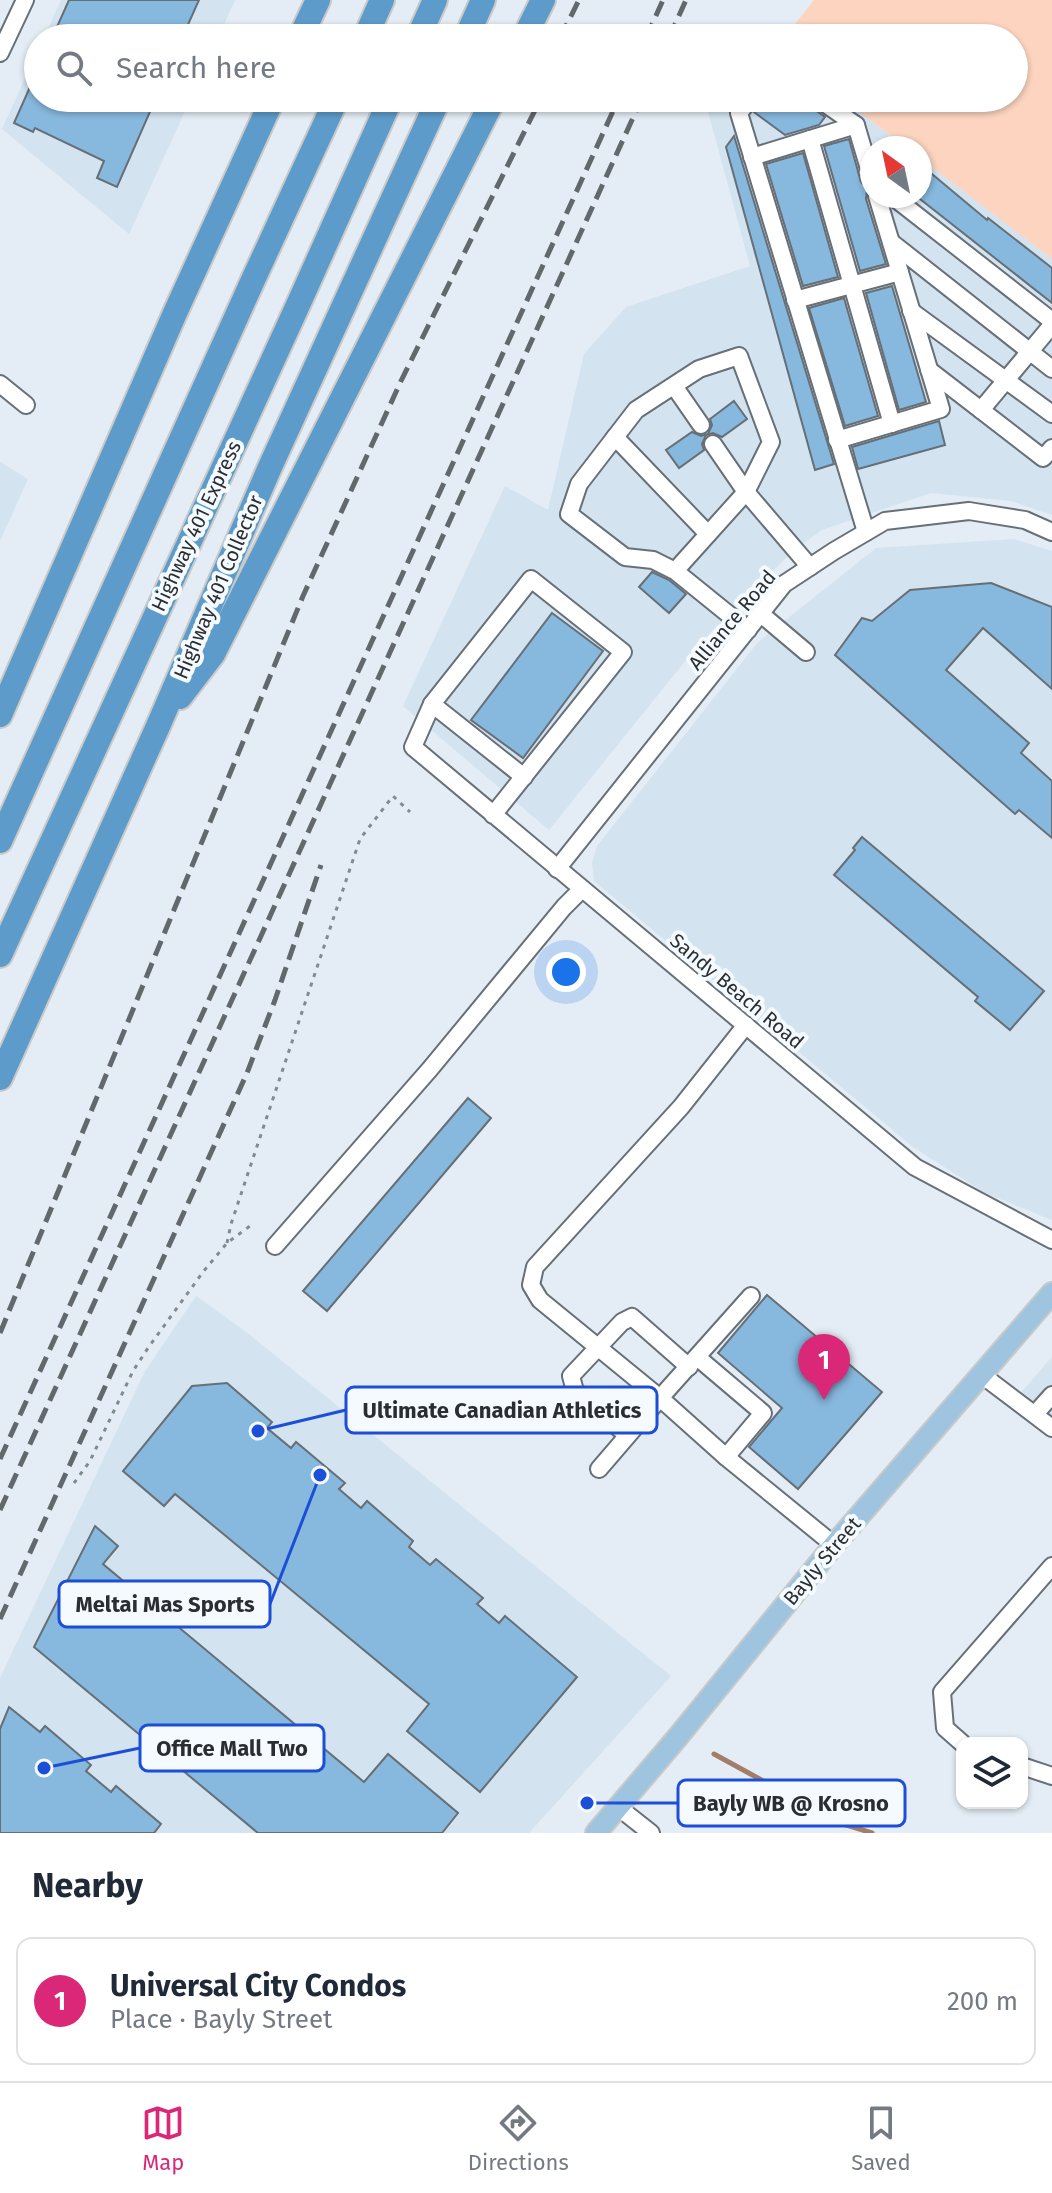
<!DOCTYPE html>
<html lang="en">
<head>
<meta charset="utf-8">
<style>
	body { margin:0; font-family:"Fira Sans",sans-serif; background:#f2f2f3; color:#1f2937 }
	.controls { position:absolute; right:24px; bottom:24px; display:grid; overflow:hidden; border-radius:16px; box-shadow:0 2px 6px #0004 }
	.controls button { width:72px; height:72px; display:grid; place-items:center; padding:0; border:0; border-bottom:2px solid #e0e1e3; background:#fff; color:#1f2937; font:40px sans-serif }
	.compass { position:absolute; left:860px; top:136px; width:72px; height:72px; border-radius:50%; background:#fff; box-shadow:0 2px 6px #0004; rotate:327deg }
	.you { position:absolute; left:566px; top:972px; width:28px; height:28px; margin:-20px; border:6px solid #fff; border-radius:50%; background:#1a73e8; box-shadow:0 0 0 12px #1a73e833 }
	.badge { display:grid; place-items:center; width:52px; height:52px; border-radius:50%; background:#db2777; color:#fff; font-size:26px; font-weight:700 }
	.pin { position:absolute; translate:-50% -66px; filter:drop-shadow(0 2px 4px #0008) }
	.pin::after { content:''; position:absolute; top:42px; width:28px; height:24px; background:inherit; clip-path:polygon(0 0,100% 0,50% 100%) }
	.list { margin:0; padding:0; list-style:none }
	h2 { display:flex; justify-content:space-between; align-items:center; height:104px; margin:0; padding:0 32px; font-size:34px }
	h2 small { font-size:26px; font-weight:400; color:#747a83 }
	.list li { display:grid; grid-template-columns:52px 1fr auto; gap:24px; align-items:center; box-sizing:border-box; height:128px; margin:0 16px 16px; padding:0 16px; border:2px solid #e0e1e3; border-radius:16px }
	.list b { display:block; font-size:30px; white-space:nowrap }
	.list p { margin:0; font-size:26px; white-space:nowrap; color:#747a83 }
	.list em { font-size:26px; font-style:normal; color:#747a83 }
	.icon { flex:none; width:44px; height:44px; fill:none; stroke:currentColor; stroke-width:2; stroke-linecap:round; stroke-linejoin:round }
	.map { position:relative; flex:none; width:1052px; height:1833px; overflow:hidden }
	.search { position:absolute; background:#fff; box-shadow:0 2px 6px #0004; left:24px; right:24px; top:24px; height:88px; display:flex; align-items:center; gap:20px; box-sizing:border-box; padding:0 28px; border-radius:44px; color:#747a83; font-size:30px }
	.sheet { height:248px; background:#fff }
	nav { display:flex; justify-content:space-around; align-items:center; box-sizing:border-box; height:112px; border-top:2px solid #e0e1e3; background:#fff; font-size:22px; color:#747a83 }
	nav a { display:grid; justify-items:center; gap:4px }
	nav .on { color:#db2777 }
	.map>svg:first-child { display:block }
	.built { fill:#d3e3f0 }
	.green { fill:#fcd4bf }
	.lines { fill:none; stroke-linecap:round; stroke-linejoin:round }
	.stream { stroke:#a27e6a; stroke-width:5 }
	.building { fill:#87b8de; stroke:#676f76; stroke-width:2 }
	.minor-casing { stroke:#687077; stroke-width:20 }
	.major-casing { stroke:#c8c9c9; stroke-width:24 }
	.highway-casing { stroke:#c8c9c9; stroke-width:28 }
	.path { stroke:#83898f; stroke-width:3; stroke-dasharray:4 6; stroke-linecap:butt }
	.minor { stroke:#fff; stroke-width:16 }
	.major { stroke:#9ec4df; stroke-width:20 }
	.highway { stroke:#5d9cca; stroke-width:24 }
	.rail { stroke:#63686d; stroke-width:5; stroke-dasharray:16 8; stroke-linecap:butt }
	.labels { text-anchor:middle; stroke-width:8; stroke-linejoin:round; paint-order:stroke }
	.street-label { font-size:20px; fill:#2b2e31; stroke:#f4fafe }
	.leader { fill:none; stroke:#1d4ed8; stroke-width:3 }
	.callout-dot { fill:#1d4ed8; stroke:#f4fafe; stroke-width:3 }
	.callout { fill:#f4fafe; stroke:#1d4ed8; stroke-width:3 }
	.callout-label { font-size:22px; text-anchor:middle; font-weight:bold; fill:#2b2e31 }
</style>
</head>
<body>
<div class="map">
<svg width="1052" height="1833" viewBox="0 0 1052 1833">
	<rect width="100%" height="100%" fill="#e4edf5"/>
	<g class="built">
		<path d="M61,0H235L218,38H44Z"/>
		<path d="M38,50V98H191L129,234L2,129Z"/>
		<path d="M712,98H841L907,148H872V196H920V158L1052,259V515L1011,501L931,493L822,530L794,550L699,644L549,830L403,706L505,486L548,510L584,354L626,307L750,266L707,108Z"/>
		<path d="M0,462L28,479L0,541Z"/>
		<path d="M1014,539L1052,551V1220L985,1193L913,1147L594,881L592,863L597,846L758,642L876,548Z"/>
		<path d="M196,1296L245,1331L671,1676L529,1833H0V1678L144,1373Z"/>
		<path d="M1052,1357V1438L1011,1404Z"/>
	</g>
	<path class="green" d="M814,0H1052V259L920,158V148H907L841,98H1014V38H784Z"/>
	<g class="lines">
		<path class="stream" d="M714,1754L840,1823L872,1833"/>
	</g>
	<g class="building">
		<path d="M69,0H199L182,38H52Z"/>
		<path d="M38,69V98H156L117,187L97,178L104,161L35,128L33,132L14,123Z"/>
		<path d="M765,98H803L811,107L825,117L819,125L785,135L754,112Z"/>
		<path d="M734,136L834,464L815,470L726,147Z"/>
		<path d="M849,139L861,182L867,189L866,199L886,264L860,271L824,146Z"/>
		<path d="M803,153L838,277L803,286L766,164Z"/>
		<path d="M920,164L987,220L988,218L1052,268V303L920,199Z"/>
		<path d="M892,286L926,402L899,410L866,293Z"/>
		<path d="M844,298L878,416L845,426L809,308Z"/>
		<path d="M734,401L747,419L722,437L713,433L706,435L702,444L704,450L679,468L666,450L692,432L701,436L708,434L712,425L710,419Z"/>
		<path d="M939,421L945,445L858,469L852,447Z"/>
		<path d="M652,572L669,580L686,594L669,613L639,587Z"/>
		<path d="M991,583L1052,607V689L983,628L946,670L1029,743L1021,753L1052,781V838L1019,810L1015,814L835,655L862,618L872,621L910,590Z"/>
		<path d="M552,613L603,651L523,758L471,720Z"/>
		<path d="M862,837L1044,991L1010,1030L975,1001L978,997L834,875L855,850L853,848Z"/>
		<path d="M468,1098L491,1118L327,1311L303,1291Z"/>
		<path d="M767,1295L882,1392L798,1489L749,1447L782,1408L718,1353Z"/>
		<path d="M227,1383L272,1422L267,1428L291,1448L296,1442L345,1483L339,1489L361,1508L367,1501L413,1541L409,1547L430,1565L436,1559L483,1598L477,1604L499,1623L505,1616L577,1677L480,1792L407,1731L429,1704L175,1494L164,1506L123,1471L192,1386Z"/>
		<path d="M95,1526L118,1546L103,1564L364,1782L388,1754L458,1813L442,1833H258L34,1647Z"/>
		<path d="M9,1707L40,1732L45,1726L91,1765L86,1771L111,1792L116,1786L161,1824L154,1833H0V1729Z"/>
	</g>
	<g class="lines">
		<defs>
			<g id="minor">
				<path d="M0,53L25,0"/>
				<path d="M751,98L739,113L866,532"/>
				<path d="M856,125L872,179"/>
				<path d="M810,139L892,424"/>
				<path d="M752,157L856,125L817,98"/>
				<path d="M892,196L1052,321"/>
				<path d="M891,242L1052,369"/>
				<path d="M795,300L900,272"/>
				<path d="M911,311L1052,414"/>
				<path d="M929,370L1043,458L1052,448"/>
				<path d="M0,384L26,405"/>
				<path d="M674,386L701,425"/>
				<path d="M981,410L1052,325"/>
				<path d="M615,437L708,534"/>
				<path d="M837,440L941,409L877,196"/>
				<path d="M713,444L746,492L810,567"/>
				<path d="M675,571L746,492L771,442L739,356L699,369L636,410L579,484L569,514L625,557L653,560L675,571L748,630"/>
				<path d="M761,614L806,652"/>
				<path d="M432,704L524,777"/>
				<path d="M493,815L623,652L531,579L432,704L413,747L915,1167L1052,1240"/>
				<path d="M557,869L784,584L834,551L885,521L969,511L1025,520L1052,532"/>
				<path d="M275,1246L430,1069L564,907L582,889"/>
				<path d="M751,1296L660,1398L726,1457L834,1545"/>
				<path d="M697,1357L763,1413L726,1457"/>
				<path d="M982,1375L1052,1428"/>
				<path d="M1035,1414L1052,1395"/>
				<path d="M627,1435L575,1391L571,1376L622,1322L632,1317L689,1367"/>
				<path d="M599,1469L660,1398L540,1300L531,1285L535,1267L681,1107L746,1025"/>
				<path d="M962,1743L945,1728L942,1692L1052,1566"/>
				<path d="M1022,1766L1052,1776"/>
				<path d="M618,1807L651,1833"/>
			</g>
			<path id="major" d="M596,1833L677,1738L834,1545L1052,1293"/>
			<g id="highway">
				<path d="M300,38L318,0"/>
				<path d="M365,38L382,0"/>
				<path d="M418,38L435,0"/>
				<path d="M466,38L483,0"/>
				<path d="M524,38L543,0"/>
				<path d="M180,697L213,654L494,98"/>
				<path d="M0,715L175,313L273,98"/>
				<path d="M0,841L253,280L337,98"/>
				<path d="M0,955L298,305L391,98"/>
				<path d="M0,1078L159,724L270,467L439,98"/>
			</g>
		</defs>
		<use href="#minor" class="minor-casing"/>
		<use href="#major" class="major-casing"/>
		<use href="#highway" class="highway-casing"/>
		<g class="path">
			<path d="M227,1243L231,1224L360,839L393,796L410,812"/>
			<path d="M74,1483L90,1461L133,1371L148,1348L203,1272L227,1243L254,1223"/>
		</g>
		<use href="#minor" class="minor"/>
		<use href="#major" class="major"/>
		<use href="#highway" class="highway"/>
		<g class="rail">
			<path d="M560,38L579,0"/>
			<path d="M646,38L663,0"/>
			<path d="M669,38L686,0"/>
			<path d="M0,1333L303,596L401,381L541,98"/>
			<path d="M0,1459L619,98"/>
			<path d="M0,1510L642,98"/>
			<path d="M0,1619L247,1073L275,1000L321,865"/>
		</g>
	</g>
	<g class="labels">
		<g class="street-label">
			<text transform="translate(196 526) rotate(-65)" y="7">Highway 401 Express</text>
			<text transform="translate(218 587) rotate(-67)" y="7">Highway 401 Collector</text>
			<text transform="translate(732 620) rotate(-50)" y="7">Alliance Road</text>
			<text transform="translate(737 991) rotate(40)" y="7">Sandy Beach Road</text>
			<text transform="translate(822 1561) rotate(-50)" y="7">Bayly Street</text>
		</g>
	</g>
	<path class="leader" d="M258 1431L346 1410M320 1475L270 1604M44 1768L140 1748M587 1803L678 1803"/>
	<g class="callout-dot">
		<circle cx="258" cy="1431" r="8"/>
		<circle cx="320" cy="1475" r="8"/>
		<circle cx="44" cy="1768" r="8"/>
		<circle cx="587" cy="1803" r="8"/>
	</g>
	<g class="callout">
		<rect x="346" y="1387" width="311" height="46" rx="8"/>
		<rect x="59" y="1581" width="211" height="46" rx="8"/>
		<rect x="140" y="1725" width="184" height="46" rx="8"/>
		<rect x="678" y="1780" width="227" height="46" rx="8"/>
	</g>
	<g class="callout-label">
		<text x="502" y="1418">Ultimate Canadian Athletics</text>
		<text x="165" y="1612">Meltai Mas Sports</text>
		<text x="232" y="1756">Office Mall Two</text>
		<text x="791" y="1811">Bayly WB @ Krosno</text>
	</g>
</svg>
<div class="controls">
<button><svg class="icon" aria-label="layers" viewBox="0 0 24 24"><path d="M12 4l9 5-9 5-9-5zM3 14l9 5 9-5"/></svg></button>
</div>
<svg class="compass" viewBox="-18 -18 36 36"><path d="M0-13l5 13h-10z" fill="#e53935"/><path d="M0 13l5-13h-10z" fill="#747a83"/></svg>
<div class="you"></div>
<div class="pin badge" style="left:824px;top:1400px">1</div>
<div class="search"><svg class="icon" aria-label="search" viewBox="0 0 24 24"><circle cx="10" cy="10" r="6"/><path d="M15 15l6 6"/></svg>Search here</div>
</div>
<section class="sheet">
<h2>Nearby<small></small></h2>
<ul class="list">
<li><span class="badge">1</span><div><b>Universal City Condos</b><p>Place · Bayly Street</p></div><em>200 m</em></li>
</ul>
</section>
<nav>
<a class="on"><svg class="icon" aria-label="map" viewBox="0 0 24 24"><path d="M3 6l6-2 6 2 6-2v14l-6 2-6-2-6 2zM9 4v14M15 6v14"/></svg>Map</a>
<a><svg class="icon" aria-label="directions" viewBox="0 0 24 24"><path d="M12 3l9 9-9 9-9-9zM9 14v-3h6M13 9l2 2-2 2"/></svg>Directions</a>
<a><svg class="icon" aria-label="saved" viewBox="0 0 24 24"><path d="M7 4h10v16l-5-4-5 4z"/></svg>Saved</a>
</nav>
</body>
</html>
